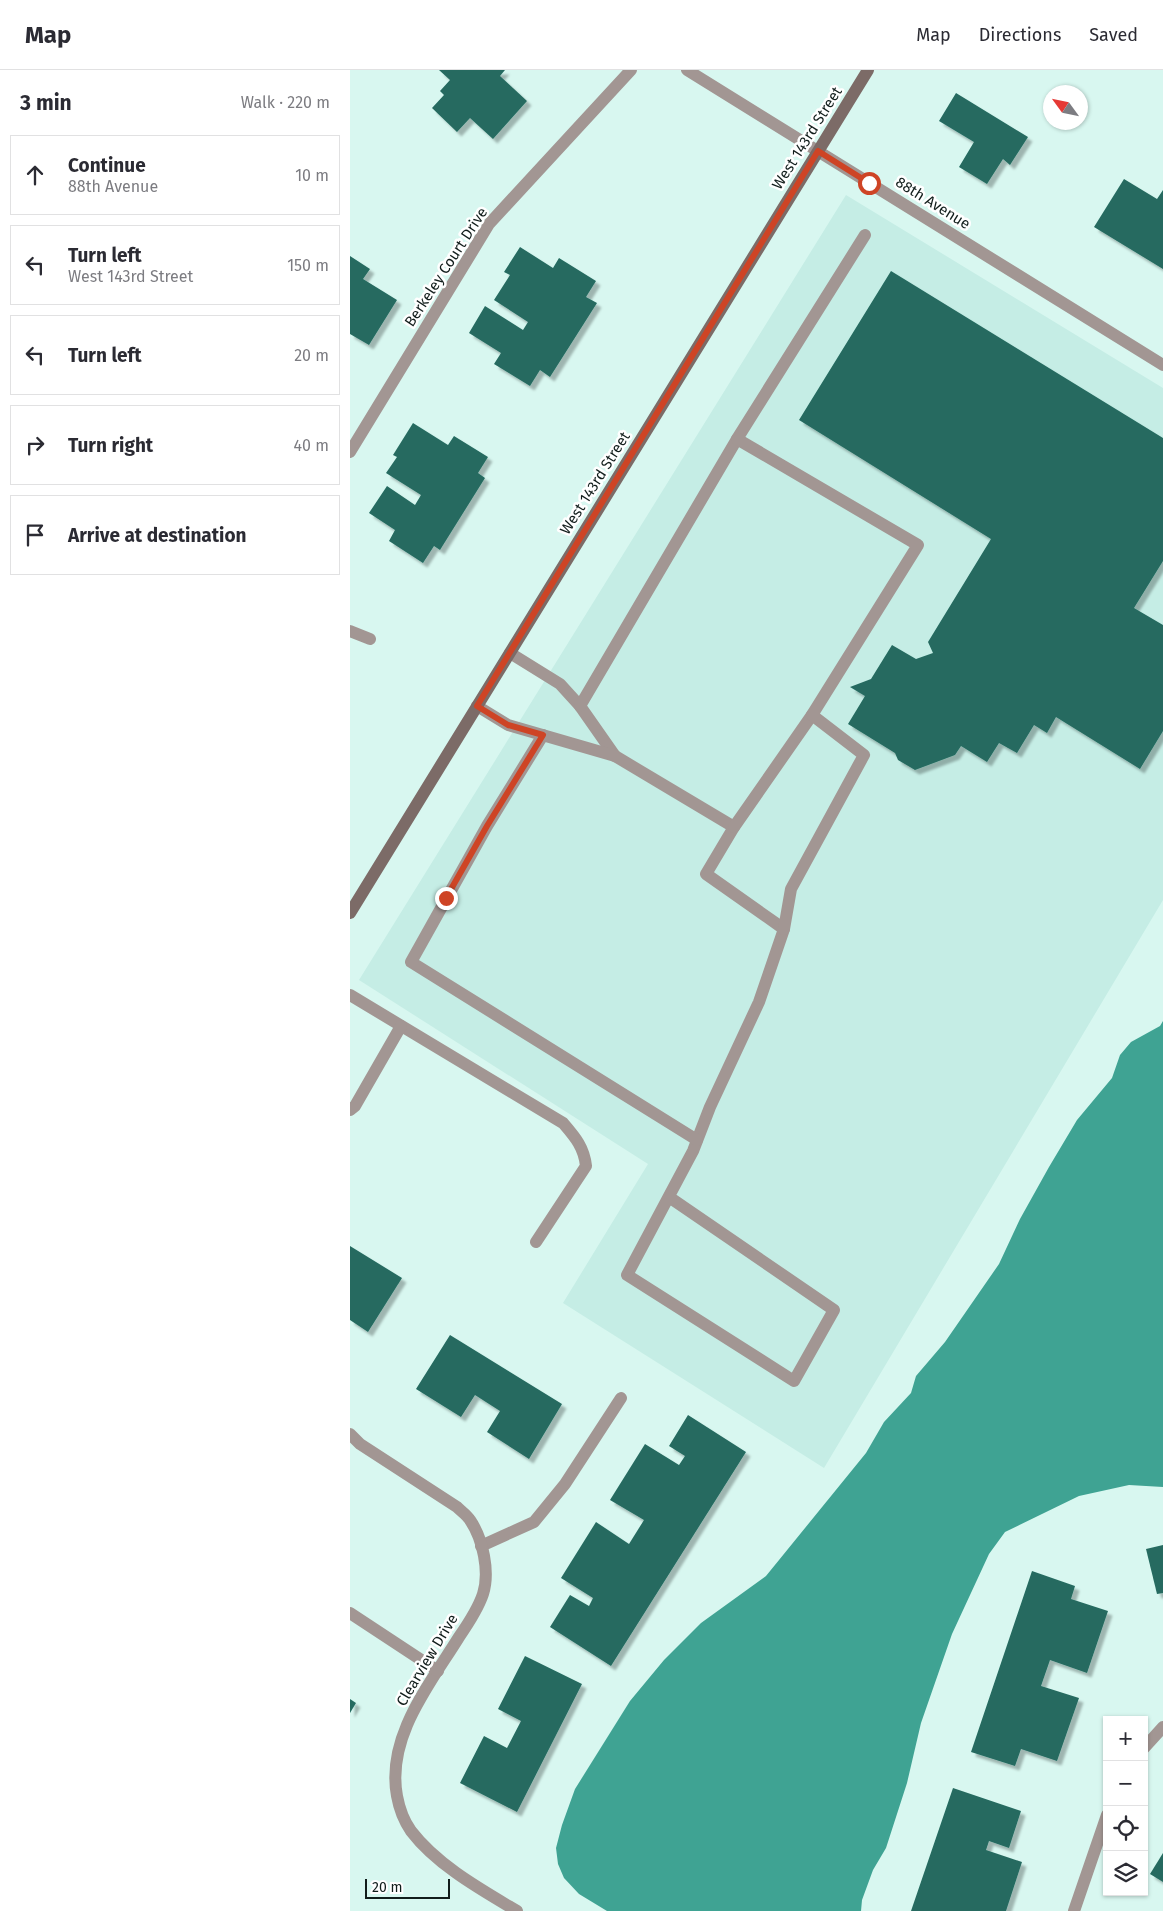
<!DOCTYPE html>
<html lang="en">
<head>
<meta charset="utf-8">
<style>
	body { margin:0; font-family:"Fira Sans",sans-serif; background:#f2f2f3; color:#2b2b33 }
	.controls { position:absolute; right:15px; bottom:15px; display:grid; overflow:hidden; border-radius:0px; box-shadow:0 1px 4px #0004 }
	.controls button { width:45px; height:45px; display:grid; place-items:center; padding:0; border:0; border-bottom:1px solid #e1e1e2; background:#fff; color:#2b2b33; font:25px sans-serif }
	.compass { position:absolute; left:693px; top:15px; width:45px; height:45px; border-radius:50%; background:#fff; box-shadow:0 1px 4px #0004; rotate:303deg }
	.scale { position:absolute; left:15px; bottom:12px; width:85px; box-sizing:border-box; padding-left:5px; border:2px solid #111d1b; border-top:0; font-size:14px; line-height:18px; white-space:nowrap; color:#111d1b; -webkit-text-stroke:4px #fff; paint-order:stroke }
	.stop { position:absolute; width:15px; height:15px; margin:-11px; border:4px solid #ce4425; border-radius:50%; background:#fff }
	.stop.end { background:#ce4425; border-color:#fff; box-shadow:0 1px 5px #0008 }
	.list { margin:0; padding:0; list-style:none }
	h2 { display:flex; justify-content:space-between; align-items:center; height:65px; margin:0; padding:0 20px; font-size:21px }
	h2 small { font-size:16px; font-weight:400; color:#7c7c81 }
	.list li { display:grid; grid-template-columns:32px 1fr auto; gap:15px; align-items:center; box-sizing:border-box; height:80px; margin:0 10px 10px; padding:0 10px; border:1px solid #e1e1e2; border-radius:0px }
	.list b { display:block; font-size:19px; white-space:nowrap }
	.list p { margin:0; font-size:16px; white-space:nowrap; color:#7c7c81 }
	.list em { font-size:16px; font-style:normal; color:#7c7c81 }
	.icon { flex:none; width:28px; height:28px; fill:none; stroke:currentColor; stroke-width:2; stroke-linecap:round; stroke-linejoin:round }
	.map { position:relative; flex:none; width:813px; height:1841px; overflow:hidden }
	header { display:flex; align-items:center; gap:30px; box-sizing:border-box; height:70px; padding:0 25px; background:#fff; border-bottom:1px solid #e1e1e2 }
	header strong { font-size:24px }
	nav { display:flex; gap:28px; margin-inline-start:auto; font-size:18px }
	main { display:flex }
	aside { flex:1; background:#fff }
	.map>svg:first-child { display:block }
	.built { fill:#c5ede5 }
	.water { fill:#3fa393 }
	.building { fill:#256b60; filter:url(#shadow) }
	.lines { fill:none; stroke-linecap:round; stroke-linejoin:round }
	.service { stroke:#a29693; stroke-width:12 }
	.minor { stroke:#a29693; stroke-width:12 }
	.secondary { stroke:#7c6b67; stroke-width:12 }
	.route { stroke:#ce4425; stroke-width:6 }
	.labels { text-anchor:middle; stroke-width:5; stroke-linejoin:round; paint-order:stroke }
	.street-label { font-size:15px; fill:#111d1b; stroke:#fff }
</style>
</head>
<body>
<header>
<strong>Map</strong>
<nav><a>Map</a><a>Directions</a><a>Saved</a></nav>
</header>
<main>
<aside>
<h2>3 min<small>Walk · 220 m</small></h2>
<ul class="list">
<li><svg class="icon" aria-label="ahead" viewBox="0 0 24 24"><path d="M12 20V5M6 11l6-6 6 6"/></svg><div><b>Continue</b><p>88th Avenue</p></div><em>10 m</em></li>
<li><svg class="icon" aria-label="left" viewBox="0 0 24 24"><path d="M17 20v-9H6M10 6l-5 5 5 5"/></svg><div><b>Turn left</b><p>West 143rd Street</p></div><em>150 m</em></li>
<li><svg class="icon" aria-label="left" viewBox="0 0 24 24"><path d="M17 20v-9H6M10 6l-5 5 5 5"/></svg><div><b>Turn left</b></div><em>20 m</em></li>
<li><svg class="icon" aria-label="right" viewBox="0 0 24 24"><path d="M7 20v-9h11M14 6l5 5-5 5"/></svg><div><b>Turn right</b></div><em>40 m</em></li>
<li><svg class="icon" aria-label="arrive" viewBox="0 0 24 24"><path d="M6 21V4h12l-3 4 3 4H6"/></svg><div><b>Arrive at destination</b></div></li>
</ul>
</aside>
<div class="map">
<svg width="813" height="1841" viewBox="0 0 813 1841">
	<defs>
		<filter id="shadow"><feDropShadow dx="4.5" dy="4.5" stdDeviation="1" flood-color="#0004"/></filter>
	</defs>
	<rect width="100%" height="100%" fill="#d8f7f0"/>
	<path class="built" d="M496,125L813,318V830L474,1398L213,1233L298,1094L9,910Z"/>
	<path class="water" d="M813,951V1417L779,1415L729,1426L655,1462L639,1484L602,1564L571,1653L557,1713L536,1778L523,1800L512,1830L511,1841H257L229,1824L214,1808L208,1794L206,1778L212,1755L225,1719L280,1631L314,1590L351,1553L416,1506L516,1383L534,1352L561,1323L566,1306L595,1272L649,1194L670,1149L699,1097L727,1050L762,1008L770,985L781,972L810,956Z"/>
	<g class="building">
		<path d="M89,0H155L150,6L177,31L143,69L120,48L107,62L82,38L94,25L90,21L100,10Z"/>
		<path d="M606,23L678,67L660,95L653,89L637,114L609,97L624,72L589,51Z"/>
		<path d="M774,109L807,129L813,120V199L744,157Z"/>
		<path d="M170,177L203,198L209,188L246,211L236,227L247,233L200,307L190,300L180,316L144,294L151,283L119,263L135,236L173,260L178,252L144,230L160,205L154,202Z"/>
		<path d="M0,186L20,199L13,209L47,230L19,275L0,264Z"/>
		<path d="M541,201L813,368V491L784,538L813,555V661L790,699L706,647L697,663L684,655L667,683L649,673L637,692L611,676L605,685L565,700L548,690L545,683L498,654L515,626L500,617L521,609L542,575L566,589L583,583L578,572L641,469L449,350Z"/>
		<path d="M63,353L98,375L104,366L138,387L128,403L135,408L90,480L84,476L73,493L39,471L45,460L19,443L37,416L65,435L71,425L36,403L47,387L43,385Z"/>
		<path d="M0,1176L52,1208L18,1262L0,1250Z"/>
		<path d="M100,1265L212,1334L179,1389L137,1362L150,1341L125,1325L111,1347L66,1319Z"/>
		<path d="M338,1345L396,1382L261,1596L200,1557L220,1525L239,1536L243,1528L211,1508L246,1452L279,1474L294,1450L260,1430L295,1374L329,1395L335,1386L319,1376Z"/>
		<path d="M813,1475V1523L807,1524L796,1479Z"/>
		<path d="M682,1501L725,1516L721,1529L758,1541L737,1603L700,1590L691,1616L729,1628L707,1691L671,1679L665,1696L621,1682Z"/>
		<path d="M175,1586L232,1614L167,1742L110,1713L134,1666L157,1678L171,1651L148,1639Z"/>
		<path d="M0,1629L6,1633L0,1643Z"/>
		<path d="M603,1718L671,1741L659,1778L639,1771L636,1780L672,1792L656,1841H561Z"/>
		<path d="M813,1783V1812L800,1804Z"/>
	</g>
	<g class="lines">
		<g class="service">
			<path d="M160,583L210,614L230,636L265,686"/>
			<path d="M127,636L158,655L265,686L384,757L356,804L434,859L409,932L360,1037L343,1081L277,1205L444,1311L484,1240L319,1127"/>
			<path d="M230,636L387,369"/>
			<path d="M193,665L137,756L61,892L347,1070"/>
			<path d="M384,757L462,645"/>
			<path d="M434,859L441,819L514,685L462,645L568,475L387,369L515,165"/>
			<path d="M0,925L213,1053C225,1067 234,1077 236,1096L186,1172"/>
			<path d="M0,1040L5,1036L51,956"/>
			<path d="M131,1476L184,1452L215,1414L271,1328"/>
		</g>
		<g class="minor">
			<path d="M337,0L813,295"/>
			<path d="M0,382L139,154L281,0"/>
			<path d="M0,561L20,569"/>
			<path d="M0,1364L10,1374L107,1437C111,1441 117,1445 120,1450C133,1469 140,1502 133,1524C128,1539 118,1554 109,1567C80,1614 36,1667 47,1726C49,1737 54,1751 61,1761C87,1795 130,1819 167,1841"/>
			<path d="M0,1543L88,1601"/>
			<path d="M794,1678L813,1657"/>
			<path d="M724,1841L757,1745"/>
		</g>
		<path class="secondary" d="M0,843L518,0"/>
	</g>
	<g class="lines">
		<path class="route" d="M96,828L137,756L193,665L158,655L127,636L468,81L519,113"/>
	</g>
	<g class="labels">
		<g class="street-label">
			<text transform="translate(457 68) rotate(-58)" y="5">West 143rd Street</text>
			<text transform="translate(583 133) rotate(32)" y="5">88th Avenue</text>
			<text transform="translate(96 197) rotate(-57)" y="5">Berkeley Court Drive</text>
			<text transform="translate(245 413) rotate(-58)" y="5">West 143rd Street</text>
			<text transform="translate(77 1590) rotate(-59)" y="5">Clearview Drive</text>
		</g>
	</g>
</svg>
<div class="controls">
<button>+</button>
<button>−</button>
<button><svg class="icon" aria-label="locate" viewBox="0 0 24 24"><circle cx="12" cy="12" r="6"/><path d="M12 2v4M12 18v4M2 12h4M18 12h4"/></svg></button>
<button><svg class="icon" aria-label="layers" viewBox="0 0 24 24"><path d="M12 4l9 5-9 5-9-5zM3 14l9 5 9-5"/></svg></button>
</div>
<svg class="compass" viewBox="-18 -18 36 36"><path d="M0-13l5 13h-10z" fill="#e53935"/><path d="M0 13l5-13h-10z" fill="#7c7c81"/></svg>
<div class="scale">20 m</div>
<div class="stop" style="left:519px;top:113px"></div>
<div class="stop end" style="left:96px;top:828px"></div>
</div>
</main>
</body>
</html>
